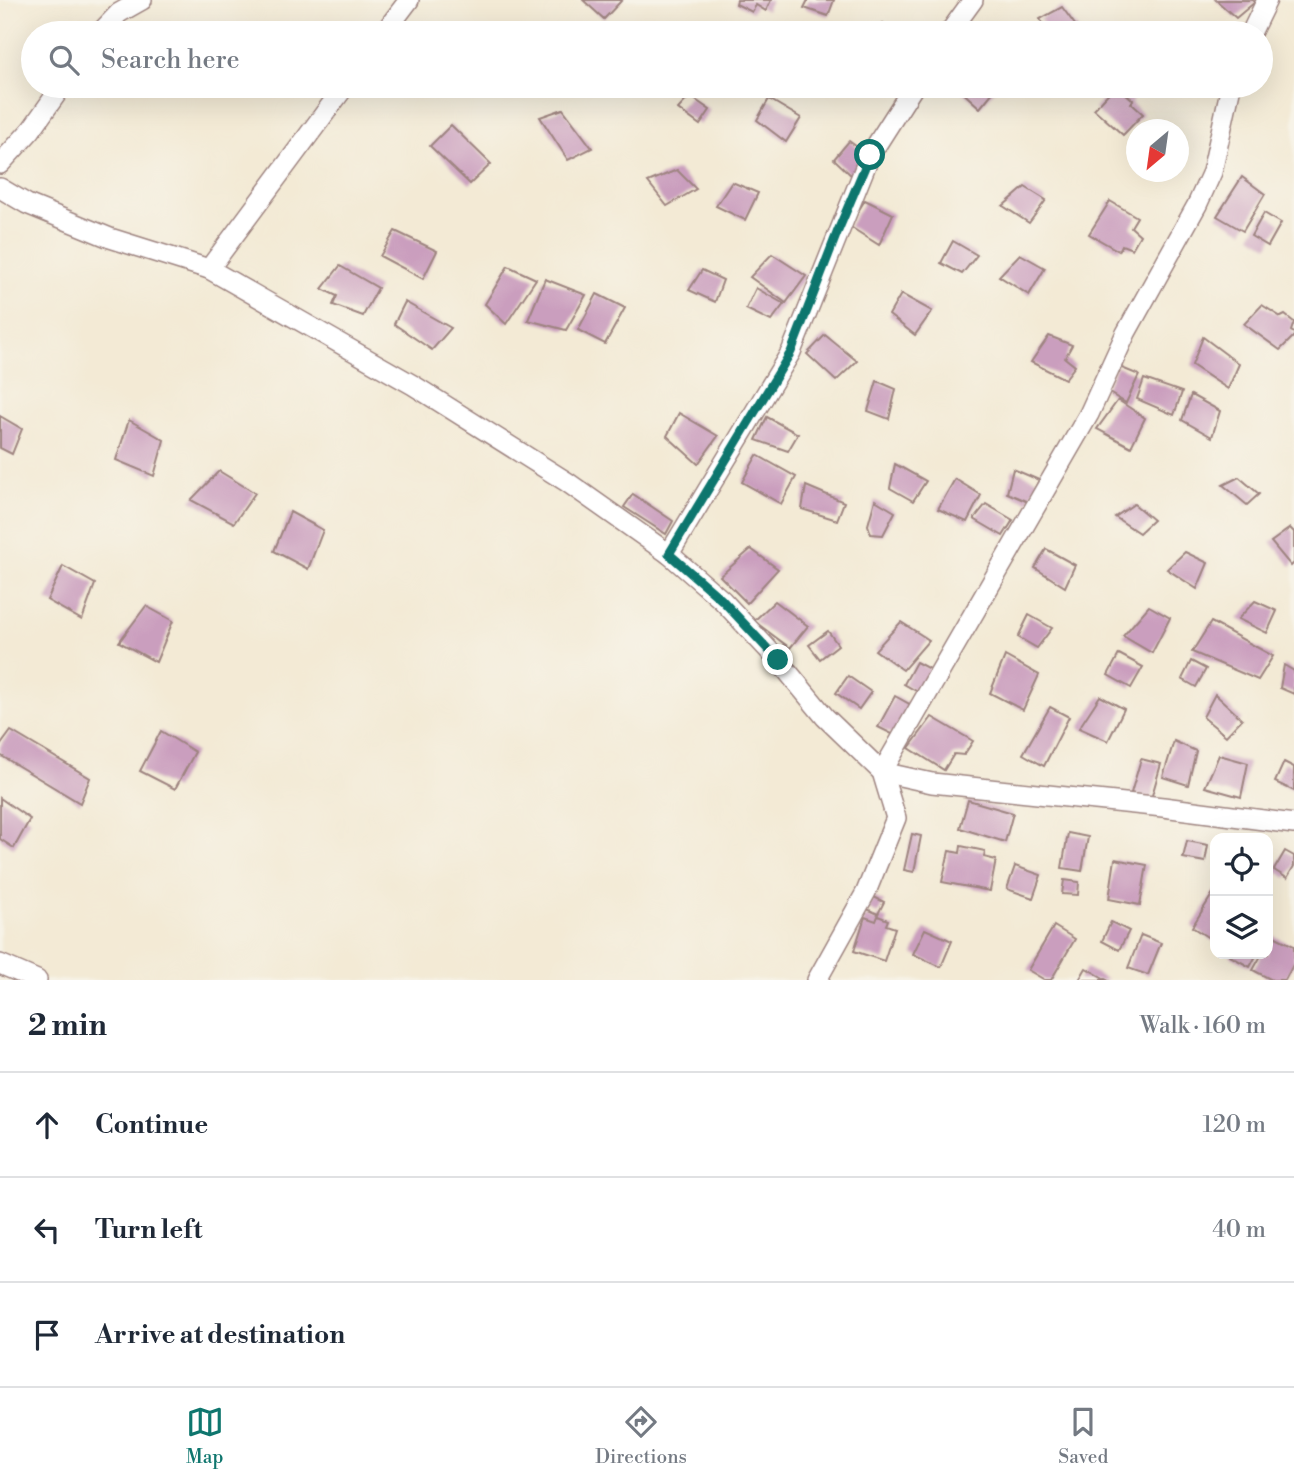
<!DOCTYPE html>
<html lang="en">
<head>
<meta charset="utf-8">
<style>
	body { margin:0; font-family:"Libre Bodoni",serif; background:#f6f6f7; color:#1f2937 }
	.controls { position:absolute; right:21px; bottom:21px; display:grid; overflow:hidden; border-radius:14px; box-shadow:0 7px 28px #0002 }
	.controls button { width:63px; height:63px; display:grid; place-items:center; padding:0; border:0; border-bottom:2px solid #e0e1e3; background:#fff; color:#1f2937; font:35px sans-serif }
	.compass { position:absolute; left:1126px; top:119px; width:63px; height:63px; border-radius:50%; background:#fff; box-shadow:0 7px 28px #0002; rotate:209deg }
	.stop { position:absolute; width:21px; height:21px; margin:-16px; border:5px solid #0f766e; border-radius:50%; background:#fff }
	.stop.end { background:#0f766e; border-color:#fff; box-shadow:0 2px 7px #0008 }
	.list { margin:0; padding:0; list-style:none }
	h2 { display:flex; justify-content:space-between; align-items:center; height:91px; margin:0; padding:0 28px; font-size:30px }
	h2 small { font-size:23px; font-weight:400; color:#747a83 }
	.list li { display:grid; grid-template-columns:46px 1fr auto; gap:21px; align-items:center; box-sizing:border-box; height:105px; padding:0 28px; border-top:2px solid #e0e1e3 }
	.list b { display:block; font-size:26px; white-space:nowrap }
	.list em { font-size:23px; font-style:normal; color:#747a83 }
	.icon { flex:none; width:38px; height:38px; fill:none; stroke:currentColor; stroke-width:2; stroke-linecap:round; stroke-linejoin:round }
	.map { position:relative; flex:none; width:1294px; height:980px; overflow:hidden }
	.search { position:absolute; background:#fff; box-shadow:0 7px 28px #0002; left:21px; right:21px; top:21px; height:77px; display:flex; align-items:center; gap:18px; box-sizing:border-box; padding:0 24px; border-radius:38px; color:#747a83; font-size:26px }
	.sheet { height:406px; background:#fff }
	nav { display:flex; justify-content:space-around; align-items:center; box-sizing:border-box; height:98px; border-top:2px solid #e0e1e3; background:#fff; font-size:19px; color:#747a83 }
	nav a { display:grid; justify-items:center; gap:4px }
	nav .on { color:#0f766e }
	.map>svg:first-child { display:block }
	.building { fill:#ca9ebe }
	.lines { fill:none; stroke-linecap:round; stroke-linejoin:round }
	.minor-casing { stroke:#9e8480; stroke-width:22 }
	.minor { stroke:#fff; stroke-width:19 }
	.route { stroke:#0f766e; stroke-width:9 }
</style>
</head>
<body>
<div class="map">
<svg width="1294" height="980" viewBox="0 0 1294 980">
	<rect width="100%" height="100%" fill="#f7f3e8"/>
	<filter id="ink" filterUnits="userSpaceOnUse"><feTurbulence type="fractalNoise" baseFrequency=".0143" numOctaves="2"/><feDisplacementMap in="SourceGraphic" scale="14" xChannelSelector="R" yChannelSelector="G"/><feConvolveMatrix kernelMatrix="1 2 1 2 8 2 1 2 1" color-interpolation-filters="sRGB"/></filter>
	<filter id="wash" filterUnits="userSpaceOnUse"><feTurbulence type="fractalNoise" baseFrequency=".00686" numOctaves="4" result="noise"/><feDisplacementMap in="SourceGraphic" scale="28" xChannelSelector="R" yChannelSelector="G"/><feGaussianBlur stdDeviation="1.57" result="paint"/><feColorMatrix in="noise" values="0 0 0 0 0 0 0 0 0 0 0 0 0 0 0 0 0 1.4 0 .05"/><feComposite in="paint" operator="in"/></filter>
	<g filter="url(#wash)">
		<rect width="100%" height="100%" fill="#f3ead5"/>
		<g id="blocks">
			<g class="building">
				<path d="M583,0H622L604,19Z"/>
				<path d="M737,0H771L766,11L756,5L752,12L736,4Z"/>
				<path d="M808,0H834L828,16L804,8Z"/>
				<path d="M1216,0H1253L1255,2L1236,18Z"/>
				<path d="M1062,7L1081,33H1049L1040,19Z"/>
				<path d="M883,23L899,33H868L866,31Z"/>
				<path d="M961,86H998L980,108L958,88Z"/>
				<path d="M1115,86H1117L1133,100L1131,103L1143,114L1123,135L1094,109Z"/>
				<path d="M690,96L710,110L700,125L678,109Z"/>
				<path d="M769,99L801,118L786,142L757,120Z"/>
				<path d="M563,109L592,148L568,160L540,117Z"/>
				<path d="M451,125L491,164L470,184L430,146Z"/>
				<path d="M849,141L864,152L853,177L834,159Z"/>
				<path d="M677,170L696,189L667,206L648,182Z"/>
				<path d="M1242,177L1265,194L1243,231L1217,216Z"/>
				<path d="M732,182L758,193L745,220L716,206Z"/>
				<path d="M1025,187L1046,200L1029,223L1003,206Z"/>
				<path d="M865,200L893,214L879,245L849,226Z"/>
				<path d="M1110,201L1137,217L1131,227L1140,235L1132,249L1122,245L1119,251L1089,234Z"/>
				<path d="M1264,213L1281,223L1268,246L1251,236Z"/>
				<path d="M395,231L437,251L423,279L380,256Z"/>
				<path d="M953,241L977,255L962,274L941,263Z"/>
				<path d="M772,254L806,276L786,303L750,277Z"/>
				<path d="M1020,254L1045,268L1029,295L999,276Z"/>
				<path d="M340,266L378,288L363,316L333,305L337,296L322,289Z"/>
				<path d="M508,266L536,279L506,324L485,304Z"/>
				<path d="M702,270L723,280L715,302L689,290Z"/>
				<path d="M545,279L586,295L566,330L528,320Z"/>
				<path d="M756,288L784,304L771,321L746,309Z"/>
				<path d="M597,294L625,308L605,344L578,330Z"/>
				<path d="M901,294L932,311L915,335L889,315Z"/>
				<path d="M405,302L451,328L432,350L394,324Z"/>
				<path d="M1262,305L1281,317L1285,315L1294,322L1291,331L1294,333V336L1280,350L1244,324Z"/>
				<path d="M825,335L857,361L836,381L807,354Z"/>
				<path d="M1049,336L1072,345L1065,358L1075,366L1065,379L1031,362Z"/>
				<path d="M1203,337L1239,364L1228,389L1192,365Z"/>
				<path d="M1117,366L1139,375L1126,403L1104,390Z"/>
				<path d="M1144,379L1182,392L1174,415L1137,399Z"/>
				<path d="M877,381L896,389L889,419L868,411Z"/>
				<path d="M1191,395L1220,411L1212,437L1182,420Z"/>
				<path d="M1118,400L1145,418L1131,447L1097,429Z"/>
				<path d="M679,413L718,436L698,464L667,436Z"/>
				<path d="M0,416L22,429L12,454L0,448Z"/>
				<path d="M767,417L798,434L788,451L756,440Z"/>
				<path d="M129,420L164,440L154,476L116,460Z"/>
				<path d="M757,455L796,477L781,504L742,482Z"/>
				<path d="M895,464L926,481L913,501L890,488Z"/>
				<path d="M1013,469L1039,480L1028,502L1007,493Z"/>
				<path d="M219,471L255,493L234,523L191,500Z"/>
				<path d="M1239,477L1259,494L1247,505L1223,485Z"/>
				<path d="M955,479L981,495L967,522L938,509Z"/>
				<path d="M806,486L844,502L837,520L802,509Z"/>
				<path d="M633,494L673,521L666,534L624,507Z"/>
				<path d="M875,500L895,512L883,535L871,534L868,525Z"/>
				<path d="M986,504L1013,520L1003,536L974,519Z"/>
				<path d="M1134,504L1153,520L1139,533L1115,517Z"/>
				<path d="M290,512L323,530L308,569L274,551Z"/>
				<path d="M1290,528L1294,532V563L1291,566L1271,542Z"/>
				<path d="M751,549L778,569L747,603L720,576Z"/>
				<path d="M1046,549L1075,565L1065,587L1035,568Z"/>
				<path d="M1185,552L1208,563L1197,589L1167,569Z"/>
				<path d="M63,566L95,584L82,620L47,600Z"/>
				<path d="M775,601L808,626L790,648L754,621Z"/>
				<path d="M1255,601L1277,611L1267,633L1238,619Z"/>
				<path d="M146,606L173,621L156,662L119,642Z"/>
				<path d="M1149,606L1170,618L1152,653L1123,636Z"/>
				<path d="M1029,615L1052,628L1037,648L1018,637Z"/>
				<path d="M901,622L929,640L903,670L875,650Z"/>
				<path d="M1211,622L1273,656L1258,680L1192,652Z"/>
				<path d="M828,631L838,645L820,659L809,645Z"/>
				<path d="M1119,654L1143,667L1131,688L1108,675Z"/>
				<path d="M1005,656L1039,675L1023,710L990,693Z"/>
				<path d="M1191,661L1206,669L1196,687L1182,679Z"/>
				<path d="M916,662L935,672L918,692L904,684Z"/>
				<path d="M1284,665L1294,671V694L1280,688Z"/>
				<path d="M848,676L871,692L859,709L836,693Z"/>
				<path d="M1215,694L1242,719L1226,736L1203,717Z"/>
				<path d="M895,696L911,705L894,735L878,727Z"/>
				<path d="M1100,696L1124,709L1108,741L1079,728Z"/>
				<path d="M1050,707L1069,717L1044,766L1023,754Z"/>
				<path d="M932,717L973,741L964,755L954,754L944,770L909,748Z"/>
				<path d="M11,731L90,778L80,803L0,755V746Z"/>
				<path d="M161,731L195,752L175,789L140,771Z"/>
				<path d="M1174,741L1196,751L1188,785L1163,777Z"/>
				<path d="M1219,755L1248,763L1241,797L1205,787Z"/>
				<path d="M1141,759L1161,764L1151,799L1131,793Z"/>
				<path d="M1284,762L1294,767V791L1275,782Z"/>
				<path d="M0,798L30,819L14,848L0,839Z"/>
				<path d="M968,800L1013,813L1005,842L960,828Z"/>
				<path d="M1068,833L1088,837L1082,871L1062,868Z"/>
				<path d="M912,834L921,836L914,872L904,870Z"/>
				<path d="M1187,841L1208,845L1205,862L1183,858Z"/>
				<path d="M961,846L985,851L984,857L996,860L990,891L942,882L949,851L960,853Z"/>
				<path d="M1285,851L1294,856V866L1287,878L1274,870Z"/>
				<path d="M1115,859L1147,865L1140,905L1109,899Z"/>
				<path d="M1015,866L1041,875L1033,898L1007,889Z"/>
				<path d="M1064,880L1079,882L1078,895L1062,894Z"/>
				<path d="M1215,890V942L1192,927Z"/>
				<path d="M874,897L884,902L878,914L867,909Z"/>
				<path d="M878,916L888,920L886,925L895,928L884,961L854,951L865,917L876,921Z"/>
				<path d="M1111,922L1129,931L1119,950L1102,941Z"/>
				<path d="M1054,926L1075,939L1051,980H1045L1028,970Z"/>
				<path d="M925,929L952,941L941,967L913,954Z"/>
				<path d="M1141,935L1161,943L1148,975L1128,968Z"/>
				<path d="M1272,935L1294,946V963L1285,980H1272L1253,970L1262,954H1268V943Z"/>
				<path d="M1231,954H1257L1250,967L1230,956Z"/>
				<path d="M1086,968L1107,980H1079Z"/>
			</g>
		</g>
	</g>
	<g filter="url(#ink)">
		<use href="#blocks" fill-opacity="0" stroke="#9e8480" stroke-width="2"/>
		<g class="lines">
			<defs>
				<g id="minor">
					<path d="M100,33L119,13L142,0"/>
					<path d="M384,33L409,0"/>
					<path d="M949,33L973,0"/>
					<path d="M1251,33L1267,0"/>
					<path d="M0,164L31,130L62,86"/>
					<path d="M0,188L27,204L110,238L209,269L413,385L567,482L669,554L722,600L778,660L825,717L882,772L896,818L866,892L817,980"/>
					<path d="M209,269L345,86"/>
					<path d="M669,554L791,352L870,155L914,86"/>
					<path d="M882,772L1089,414L1126,333L1197,205L1212,172L1231,86"/>
					<path d="M882,772L932,783L1163,807L1294,824"/>
					<path d="M0,964L37,980"/>
				</g>
			</defs>
			<use href="#minor" class="minor-casing"/>
			<use href="#minor" class="minor"/>
		</g>
	</g>
	<g class="lines" filter="url(#ink)">
		<path class="route" d="M778,660L722,600L669,554L791,352L837,233L870,155"/>
	</g>
</svg>
<div class="controls">
<button><svg class="icon" aria-label="locate" viewBox="0 0 24 24"><circle cx="12" cy="12" r="6"/><path d="M12 2v4M12 18v4M2 12h4M18 12h4"/></svg></button>
<button><svg class="icon" aria-label="layers" viewBox="0 0 24 24"><path d="M12 4l9 5-9 5-9-5zM3 14l9 5 9-5"/></svg></button>
</div>
<svg class="compass" viewBox="-18 -18 36 36"><path d="M0-13l5 13h-10z" fill="#e53935"/><path d="M0 13l5-13h-10z" fill="#747a83"/></svg>
<div class="stop" style="left:870px;top:155px"></div>
<div class="stop end" style="left:778px;top:660px"></div>
<div class="search"><svg class="icon" aria-label="search" viewBox="0 0 24 24"><circle cx="10" cy="10" r="6"/><path d="M15 15l6 6"/></svg>Search here</div>
</div>
<section class="sheet">
<h2>2 min<small>Walk · 160 m</small></h2>
<ul class="list">
<li><svg class="icon" aria-label="ahead" viewBox="0 0 24 24"><path d="M12 20V5M6 11l6-6 6 6"/></svg><div><b>Continue</b></div><em>120 m</em></li>
<li><svg class="icon" aria-label="left" viewBox="0 0 24 24"><path d="M17 20v-9H6M10 6l-5 5 5 5"/></svg><div><b>Turn left</b></div><em>40 m</em></li>
<li><svg class="icon" aria-label="arrive" viewBox="0 0 24 24"><path d="M6 21V4h12l-3 4 3 4H6"/></svg><div><b>Arrive at destination</b></div></li>
</ul>
</section>
<nav>
<a class="on"><svg class="icon" aria-label="map" viewBox="0 0 24 24"><path d="M3 6l6-2 6 2 6-2v14l-6 2-6-2-6 2zM9 4v14M15 6v14"/></svg>Map</a>
<a><svg class="icon" aria-label="directions" viewBox="0 0 24 24"><path d="M12 3l9 9-9 9-9-9zM9 14v-3h6M13 9l2 2-2 2"/></svg>Directions</a>
<a><svg class="icon" aria-label="saved" viewBox="0 0 24 24"><path d="M7 4h10v16l-5-4-5 4z"/></svg>Saved</a>
</nav>
</body>
</html>
